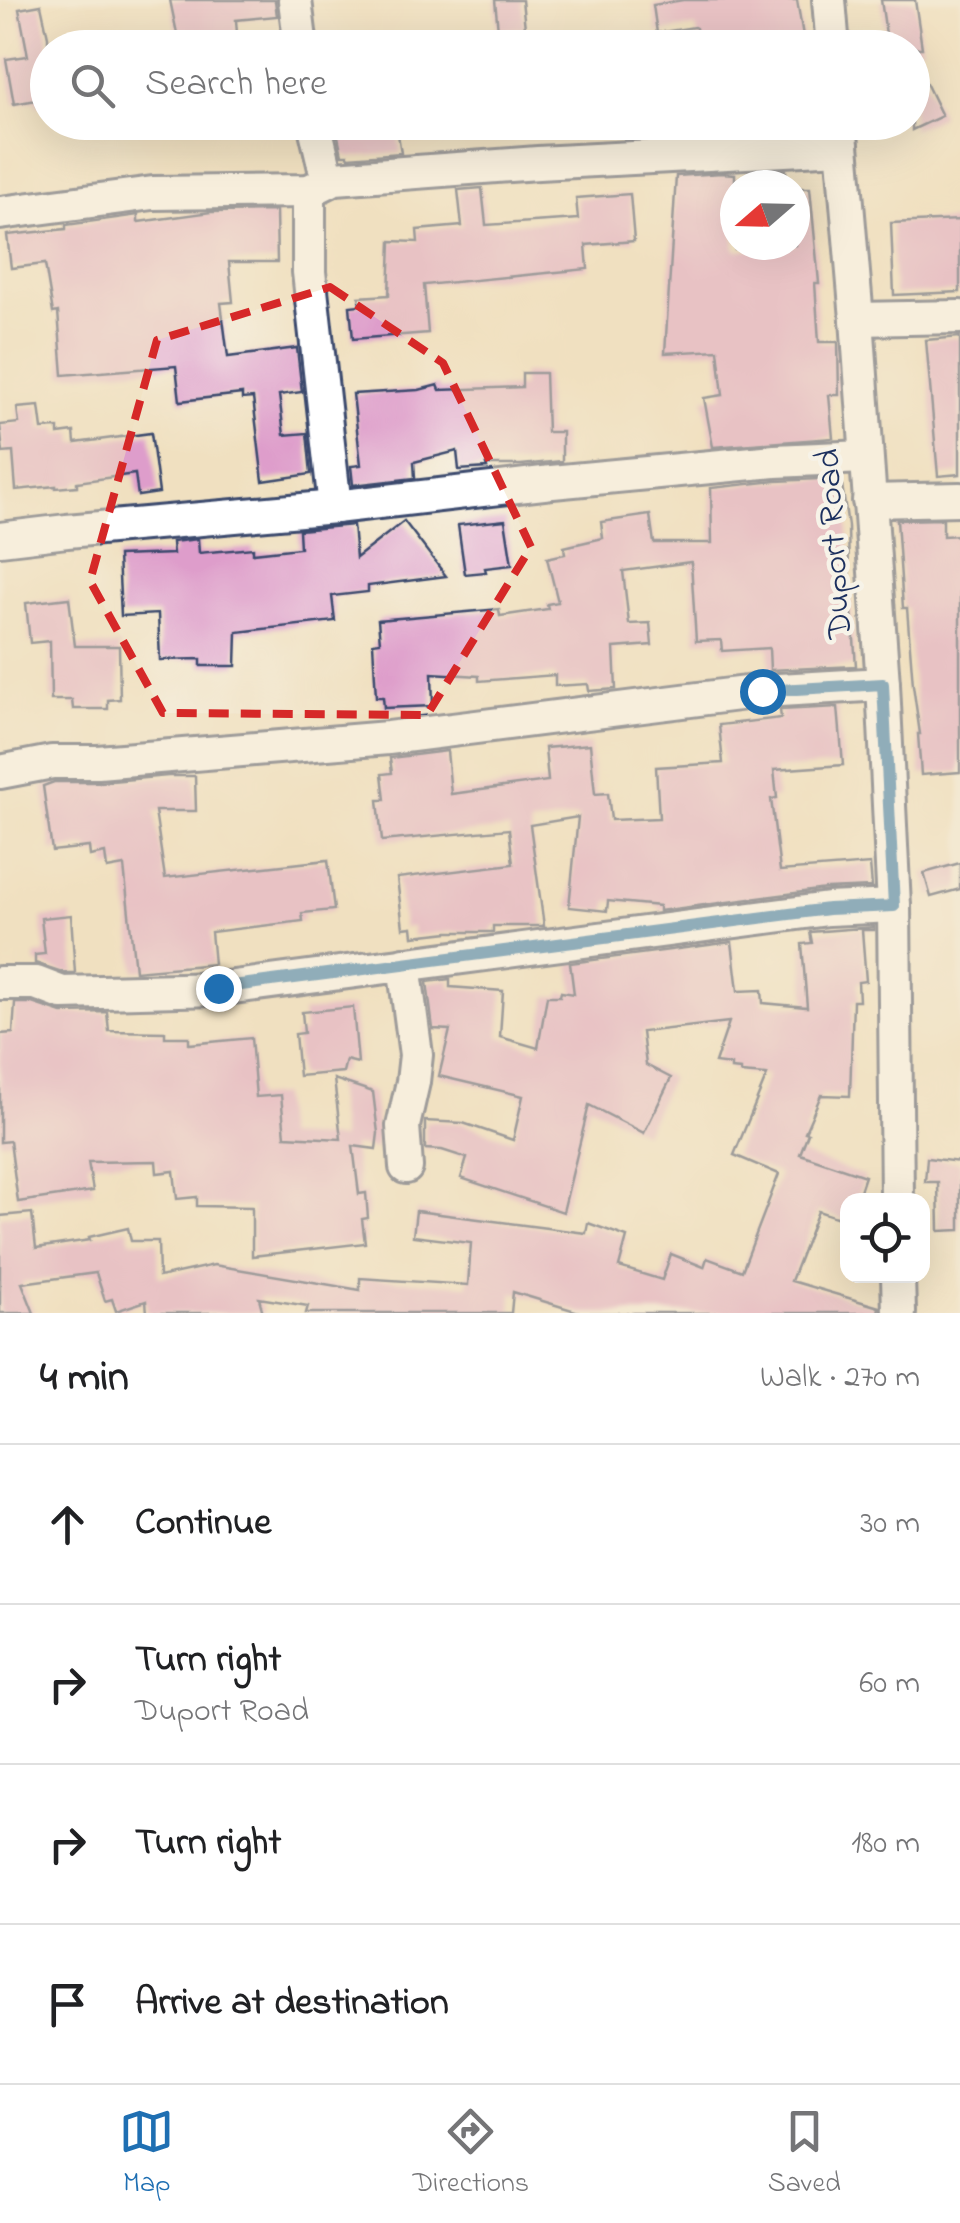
<!DOCTYPE html>
<html lang="en">
<head>
<meta charset="utf-8">
<style>
	body { margin:0; font-family:"Indie Flower",sans-serif; background:#f2f2f2; color:#202124 }
	.controls { position:absolute; right:30px; bottom:30px; display:grid; overflow:hidden; border-radius:20px; box-shadow:0 10px 40px #0002 }
	.controls button { width:90px; height:90px; display:grid; place-items:center; padding:0; border:0; border-bottom:2px solid #e0e0e0; background:#fff; color:#202124; font:50px sans-serif }
	.compass { position:absolute; left:720px; top:170px; width:90px; height:90px; border-radius:50%; background:#fff; box-shadow:0 10px 40px #0002; rotate:250deg }
	.stop { position:absolute; width:30px; height:30px; margin:-22px; border:8px solid #1f6fb2; border-radius:50%; background:#fff }
	.stop.end { background:#1f6fb2; border-color:#fff; box-shadow:0 2px 10px #0008 }
	.list { margin:0; padding:0; list-style:none }
	h2 { display:flex; justify-content:space-between; align-items:center; height:130px; margin:0; padding:0 40px; font-size:42px }
	h2 small { font-size:32px; font-weight:400; color:#757577 }
	.list li { display:grid; grid-template-columns:65px 1fr auto; gap:30px; align-items:center; box-sizing:border-box; height:160px; padding:0 40px; border-top:2px solid #e0e0e0 }
	.list b { display:block; font-size:38px; white-space:nowrap }
	.list p { margin:0; font-size:32px; white-space:nowrap; color:#757577 }
	.list em { font-size:32px; font-style:normal; color:#757577 }
	.icon { flex:none; width:55px; height:55px; fill:none; stroke:currentColor; stroke-width:2; stroke-linecap:round; stroke-linejoin:round }
	.map { position:relative; flex:none; width:960px; height:1313px; overflow:hidden }
	.search { position:absolute; background:#fff; box-shadow:0 10px 40px #0002; left:30px; right:30px; top:30px; height:110px; display:flex; align-items:center; gap:25px; box-sizing:border-box; padding:0 35px; border-radius:55px; color:#757577; font-size:38px }
	.sheet { height:770px; background:#fff }
	nav { display:flex; justify-content:space-around; align-items:center; box-sizing:border-box; height:140px; border-top:2px solid #e0e0e0; background:#fff; font-size:28px; color:#757577 }
	nav a { display:grid; justify-items:center; gap:5px }
	nav .on { color:#1f6fb2 }
	.map>svg:first-child { display:block }
	.building { fill:#de9dcb }
	.lines { fill:none; stroke-linecap:round; stroke-linejoin:round }
	.minor-casing { stroke:#3b4a6d; stroke-width:38 }
	.minor { stroke:#fff; stroke-width:32 }
	.route { stroke:#1f6fb2; stroke-width:12 }
	.marked { fill:none; stroke:#d62828; stroke-width:8; stroke-dasharray:20 12; stroke-linejoin:round }
	.labels { text-anchor:middle; stroke-width:9; stroke-linejoin:round; paint-order:stroke }
	.street-label { font-size:35px; fill:#1b2f5e; stroke:#f7f3e8 }
</style>
</head>
<body>
<div class="map">
<svg width="960" height="1313" viewBox="0 0 960 1313">
	<rect width="100%" height="100%" fill="#f7f3e8"/>
	<filter id="ink" filterUnits="userSpaceOnUse"><feTurbulence type="fractalNoise" baseFrequency=".01" numOctaves="2"/><feDisplacementMap in="SourceGraphic" scale="20" xChannelSelector="R" yChannelSelector="G"/><feConvolveMatrix kernelMatrix="1 2 1 2 8 2 1 2 1" color-interpolation-filters="sRGB"/></filter>
	<filter id="wash" filterUnits="userSpaceOnUse"><feTurbulence type="fractalNoise" baseFrequency=".0048" numOctaves="4" result="noise"/><feDisplacementMap in="SourceGraphic" scale="40" xChannelSelector="R" yChannelSelector="G"/><feGaussianBlur stdDeviation="2.25" result="paint"/><feColorMatrix in="noise" values="0 0 0 0 0 0 0 0 0 0 0 0 0 0 0 0 0 1.4 0 .05"/><feComposite in="paint" operator="in"/></filter>
	<g filter="url(#wash)">
		<rect width="100%" height="100%" fill="#f0e0c0"/>
		<g id="blocks">
			<g class="building">
				<path d="M170,0H275L277,16L236,20L238,48H180Z"/>
				<path d="M495,0H522L525,28L498,30Z"/>
				<path d="M683,0H797L805,48H699L696,28L694,27L657,33L653,5Z"/>
				<path d="M881,0H915L922,48H888Z"/>
				<path d="M41,5L48,37V105L37,106L36,100L14,104L6,59L28,56L19,9Z"/>
				<path d="M912,54L942,116L912,130Z"/>
				<path d="M335,122H396L401,153L349,157L348,155H342Z"/>
				<path d="M759,122H782L783,130L760,131Z"/>
				<path d="M786,170L787,185H762V171Z"/>
				<path d="M721,173L735,174V250L795,245V188H810L819,283H815L819,342H838L839,395H829L833,438L713,447L704,398L723,395L718,350L665,353L676,176Z"/>
				<path d="M482,188L486,225L578,219L576,198L630,194L634,241L586,245L588,269L424,285L428,333L353,339L350,306L360,305L359,297L389,295L391,241L418,242L417,230L462,226L458,190Z"/>
				<path d="M276,211L277,262H229L233,302L221,303L228,357L297,348L302,392L279,395L284,435L307,433L311,474L263,481L253,398L242,399V394L180,401L176,366L63,375L58,312L53,313L45,264L11,268L7,235L66,229V225L138,215V222L211,212Z"/>
				<path d="M960,220V292L894,295L891,223Z"/>
				<path d="M960,337V474L938,476L926,340Z"/>
				<path d="M522,373H545L547,432H562V461L521,465H486L487,468L459,470L457,451L414,462L415,478L353,485L351,466L361,465L353,394L419,390L438,385L440,390L522,387Z"/>
				<path d="M39,406L42,429L58,428V434L74,432L75,443L151,433L159,493L138,496L135,474L77,482V486L56,488V486L16,490L13,452L3,453L0,425L19,423L17,408Z"/>
				<path d="M841,478L848,526L849,572L856,666L770,670L769,648L722,651L721,640L696,641L691,562L623,571L629,624L650,623L652,645L614,648L616,689L589,691L588,684L555,686V675L479,681V676L432,673L433,706L384,708L383,697H376L373,643L380,642L378,620L499,609L500,616L548,609L547,604L558,602L547,558L565,554L564,547L603,538L601,522L650,515L654,543H712L711,488L776,481Z"/>
				<path d="M943,519V536L960,535V772L921,775L918,734H920L913,685L907,608H903L897,520Z"/>
				<path d="M505,520L512,565L485,568L486,572L465,574L458,525Z"/>
				<path d="M404,521L446,576L368,586V592L332,596L335,621L237,632L236,666H201V659L160,660L158,614L121,616L118,556L173,554L172,542L198,539L199,553L253,548V553L300,548L299,530L353,525L356,558Z"/>
				<path d="M69,598L75,646H119L120,699L108,700V709H73L72,700H51L50,641L30,643L26,603Z"/>
				<path d="M838,707L843,765L774,770L777,798L771,799L780,871L870,864L872,887L826,889L659,911V906L608,901L607,911L569,907L578,817L530,825L544,926H493V932H449L413,936L412,927L403,928L397,878L513,864L509,829L382,841L378,800H385L382,774L392,773L390,758L447,751L451,794L548,781L545,748L590,744L595,794L608,793L611,820L659,818L656,767L723,763L719,725L781,718L780,710Z"/>
				<path d="M168,776H195L196,811H155L165,878L328,860L334,910L302,913L303,921L211,932L214,964L135,971L124,866L107,869L105,853L90,856L89,847L52,851L43,786L54,782H100Z"/>
				<path d="M960,863V889L931,897L924,873Z"/>
				<path d="M71,915L75,973H65L35,963V955L45,954L41,918Z"/>
				<path d="M874,927V930H862L866,981L858,982L859,1001H853L850,1096L821,1095L805,1132L808,1133L800,1154L865,1176L857,1200H848V1221L818,1211L791,1281L879,1307L878,1313H582L513,1292L511,1313H306L308,1306L259,1298L263,1313H147L146,1301L116,1311L112,1299L105,1301L96,1273L22,1283L34,1313H0V1216L32,1213L36,1248L90,1240L89,1237L128,1228L131,1241H158L159,1277L214,1265L360,1290V1278L468,1285L471,1243L413,1236L416,1211L586,1233L588,1223L627,1237L619,1267L662,1280L671,1254L704,1267L707,1258L742,1271L779,1174L734,1155L767,1075L741,1073V1070L731,1069V1065L715,1063L729,1022L642,1032L646,1065L671,1078L644,1133L589,1105L563,1212L461,1178L467,1158L442,1150L425,1149V1121L463,1123L513,1140L523,1096L439,1076L450,1030L433,1029L427,982L450,979V987L503,991L500,1037L538,1048L547,996H560L561,992L574,994L570,963L732,942L738,991L762,990L763,1003L807,1007L802,944L812,943L810,932Z"/>
				<path d="M15,1003H32L62,1013L107,1012L109,1031L165,1032V1037H189V1044L251,1038L256,1097L281,1095L285,1136L341,1139L334,1079L373,1092L378,1133L376,1149L353,1146L359,1194L366,1193L368,1218L362,1219L365,1243L252,1256V1207L197,1206V1197L177,1199L174,1171L157,1173L156,1161L88,1162L93,1191L18,1202L10,1141L0,1142V1034L13,1033Z"/>
				<path d="M353,1007L358,1063L346,1060L343,1072L299,1076L295,1034L304,1033L302,1012Z"/>
				<path d="M927,1158L960,1162V1230L939,1231L938,1182H925Z"/>
			</g>
		</g>
	</g>
	<g filter="url(#ink)">
		<use href="#blocks" fill-opacity="0" stroke="#3b4a6d" stroke-width="2.5"/>
		<g class="lines">
			<defs>
				<g id="minor">
					<path d="M295,0L301,48"/>
					<path d="M829,0L833,48"/>
					<path d="M314,122L328,181"/>
					<path d="M840,122L857,319L883,684L894,906L897,1200"/>
					<path d="M309,191V272L335,507"/>
					<path d="M0,213L153,193L309,191L335,178L538,163L842,147"/>
					<path d="M857,319L960,317"/>
					<path d="M869,501L960,499"/>
					<path d="M0,539L67,531L335,507L552,482L775,461L865,457"/>
					<path d="M0,772L52,762H98L388,738L762,691L883,684"/>
					<path d="M404,964L416,1055L413,1082L403,1126L406,1167"/>
					<path d="M0,983H36L62,993L218,989L828,909L894,906"/>
					<path d="M898,1276L899,1313"/>
				</g>
			</defs>
			<use href="#minor" class="minor-casing"/>
			<use href="#minor" class="minor"/>
		</g>
	</g>
	<g class="lines" filter="url(#ink)">
		<path class="route" d="M218,988L828,909L894,906L883,684L762,691"/>
	</g>
	<path d="M0 0H960V1313H0ZM330,287L443,363L531,547L427,715L163,713L90,581L157,340Z" fill="#f0e0c0" fill-opacity=".55" fill-rule="evenodd"/>
	<path class="marked" d="M330,287L443,363L531,547L427,715L163,713L90,581L157,340Z"/>
	<g class="labels">
		<g class="street-label">
			<text transform="translate(832 544) rotate(-94)" y="12">Duport Road</text>
		</g>
	</g>
</svg>
<div class="controls">
<button><svg class="icon" aria-label="locate" viewBox="0 0 24 24"><circle cx="12" cy="12" r="6"/><path d="M12 2v4M12 18v4M2 12h4M18 12h4"/></svg></button>
</div>
<svg class="compass" viewBox="-18 -18 36 36"><path d="M0-13l5 13h-10z" fill="#e53935"/><path d="M0 13l5-13h-10z" fill="#757577"/></svg>
<div class="stop" style="left:762px;top:691px"></div>
<div class="stop end" style="left:218px;top:988px"></div>
<div class="search"><svg class="icon" aria-label="search" viewBox="0 0 24 24"><circle cx="10" cy="10" r="6"/><path d="M15 15l6 6"/></svg>Search here</div>
</div>
<section class="sheet">
<h2>4 min<small>Walk · 270 m</small></h2>
<ul class="list">
<li><svg class="icon" aria-label="ahead" viewBox="0 0 24 24"><path d="M12 20V5M6 11l6-6 6 6"/></svg><div><b>Continue</b></div><em>30 m</em></li>
<li><svg class="icon" aria-label="right" viewBox="0 0 24 24"><path d="M7 20v-9h11M14 6l5 5-5 5"/></svg><div><b>Turn right</b><p>Duport Road</p></div><em>60 m</em></li>
<li><svg class="icon" aria-label="right" viewBox="0 0 24 24"><path d="M7 20v-9h11M14 6l5 5-5 5"/></svg><div><b>Turn right</b></div><em>180 m</em></li>
<li><svg class="icon" aria-label="arrive" viewBox="0 0 24 24"><path d="M6 21V4h12l-3 4 3 4H6"/></svg><div><b>Arrive at destination</b></div></li>
</ul>
</section>
<nav>
<a class="on"><svg class="icon" aria-label="map" viewBox="0 0 24 24"><path d="M3 6l6-2 6 2 6-2v14l-6 2-6-2-6 2zM9 4v14M15 6v14"/></svg>Map</a>
<a><svg class="icon" aria-label="directions" viewBox="0 0 24 24"><path d="M12 3l9 9-9 9-9-9zM9 14v-3h6M13 9l2 2-2 2"/></svg>Directions</a>
<a><svg class="icon" aria-label="saved" viewBox="0 0 24 24"><path d="M7 4h10v16l-5-4-5 4z"/></svg>Saved</a>
</nav>
</body>
</html>
